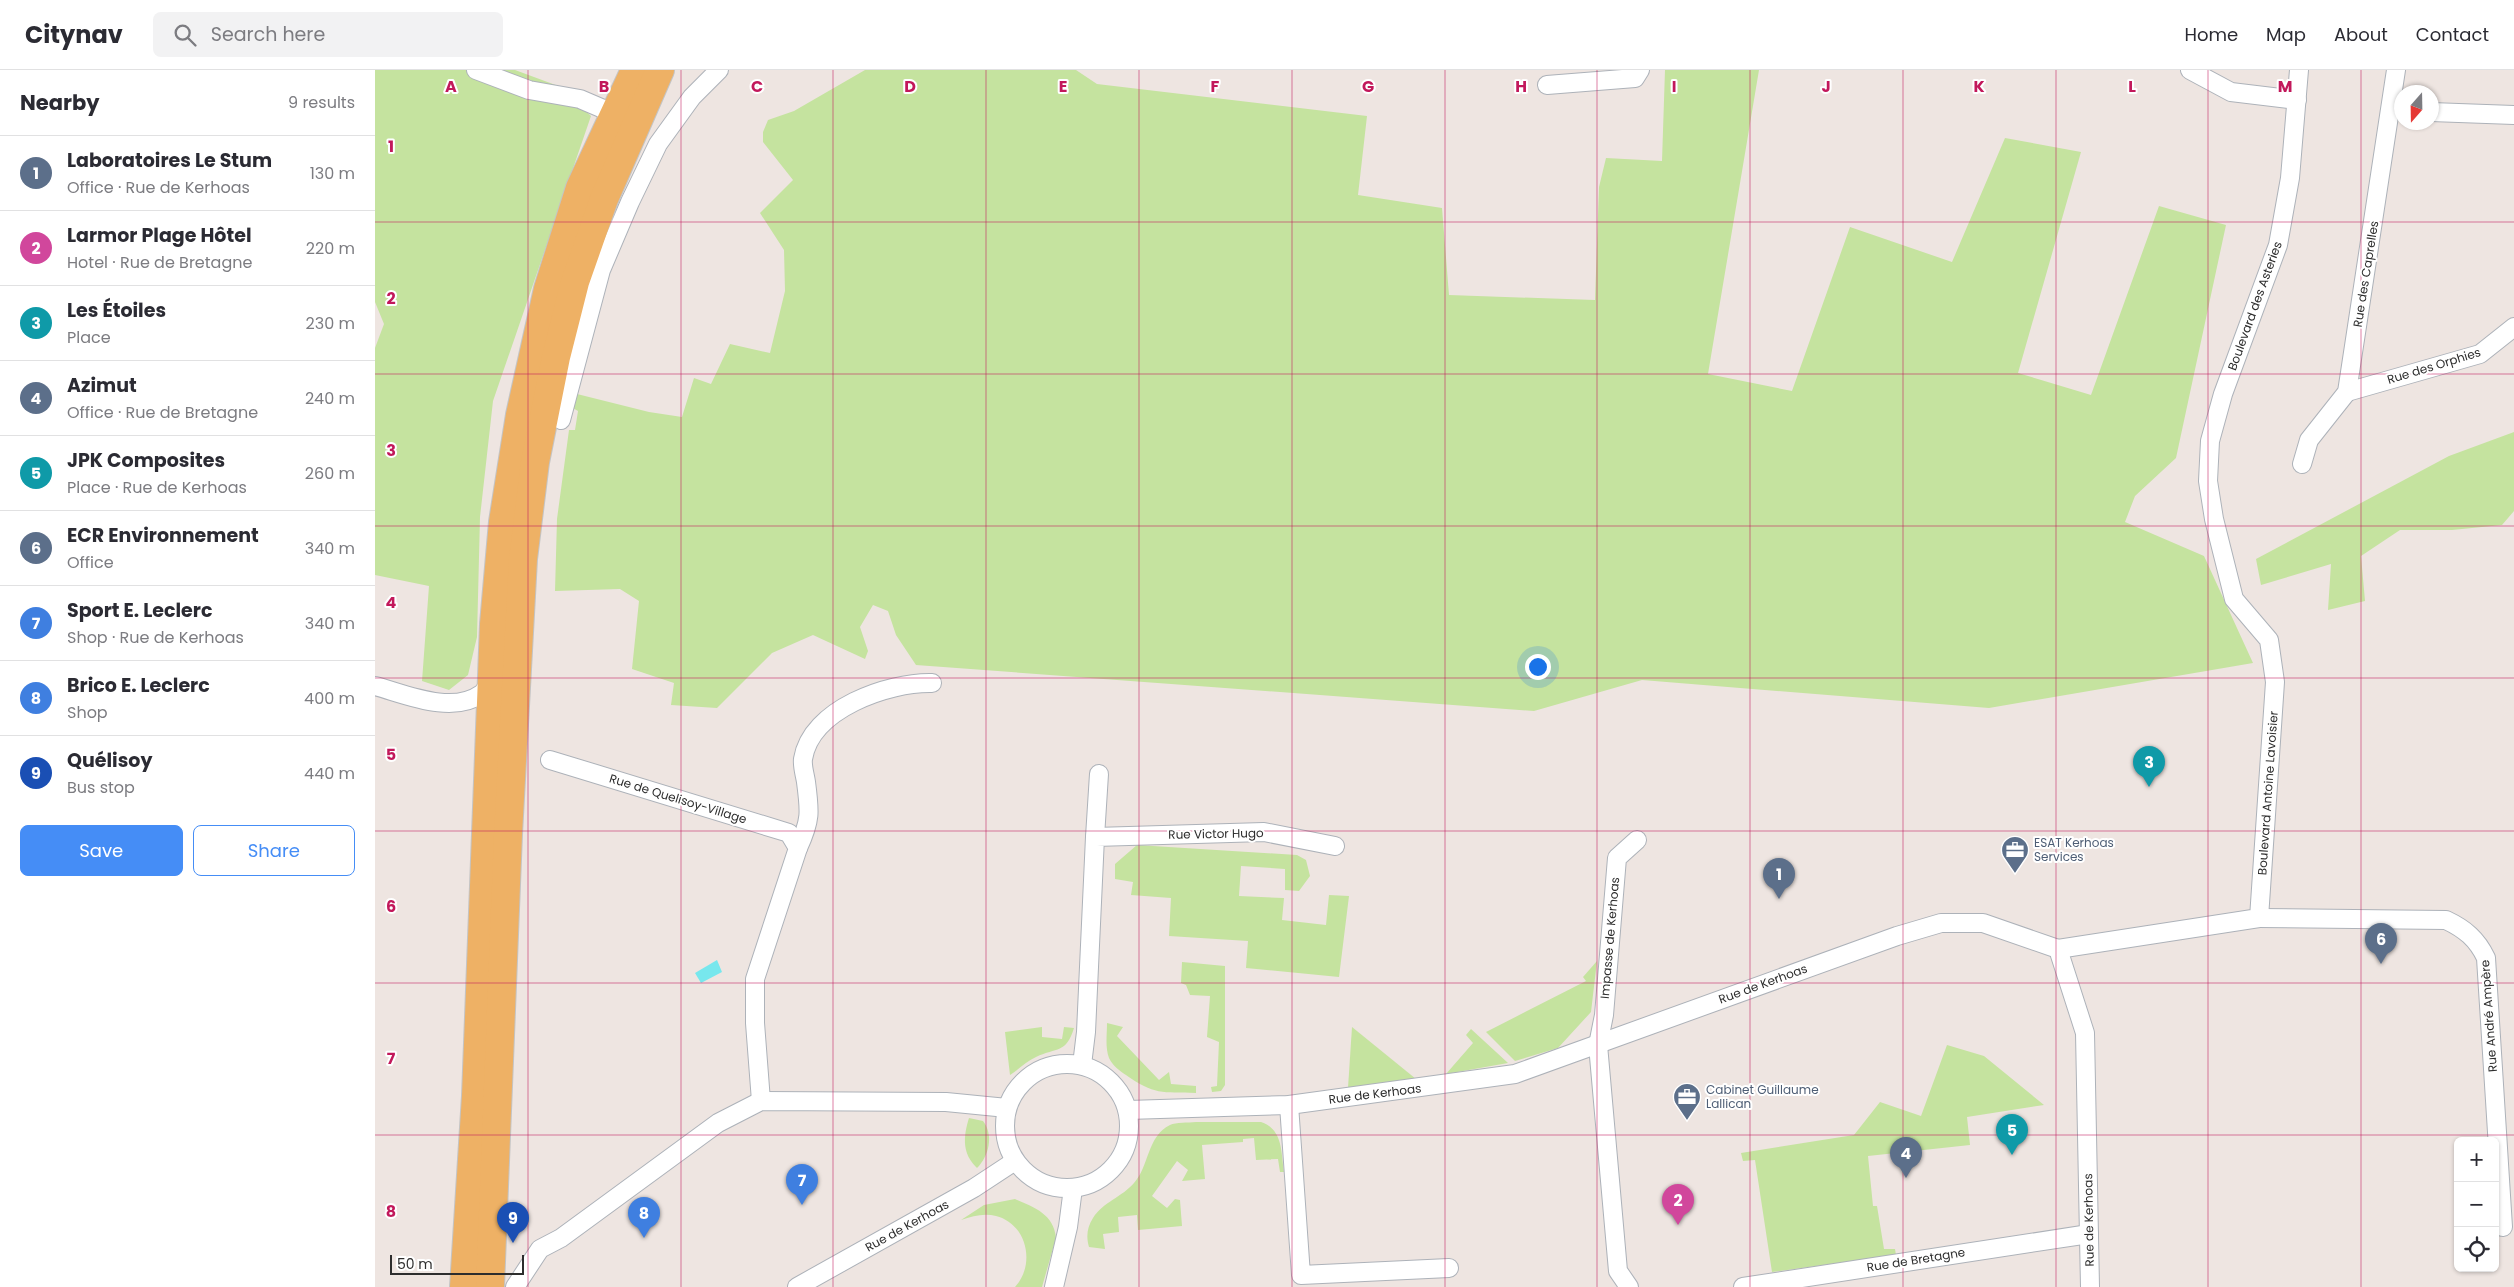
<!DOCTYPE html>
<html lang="en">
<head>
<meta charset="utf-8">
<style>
	body { margin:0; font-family:Poppins,sans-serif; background:#f2f2f3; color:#2b2b33 }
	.controls { position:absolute; right:15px; bottom:15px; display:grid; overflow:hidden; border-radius:8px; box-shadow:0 1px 4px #0004 }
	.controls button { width:45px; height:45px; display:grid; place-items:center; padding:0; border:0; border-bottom:1px solid #e1e1e2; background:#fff; color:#2b2b33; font:25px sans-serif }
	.compass { position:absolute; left:2019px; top:15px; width:45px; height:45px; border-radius:50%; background:#fff; box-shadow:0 1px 4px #0004; rotate:200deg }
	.scale { position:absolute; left:15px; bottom:12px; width:134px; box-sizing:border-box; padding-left:5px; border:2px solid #2d2d2d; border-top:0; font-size:14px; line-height:18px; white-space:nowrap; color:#2d2d2d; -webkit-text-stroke:4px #fff; paint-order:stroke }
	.you { position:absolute; left:1162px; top:596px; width:18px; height:18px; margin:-12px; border:4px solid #fff; border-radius:50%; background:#1a73e8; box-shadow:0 0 0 8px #1a73e833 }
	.badge { display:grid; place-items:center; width:32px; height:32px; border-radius:50%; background:#458df6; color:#fff; font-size:16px; font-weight:700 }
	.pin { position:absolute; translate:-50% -41px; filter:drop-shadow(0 1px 2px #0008) }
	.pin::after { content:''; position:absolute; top:26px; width:18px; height:15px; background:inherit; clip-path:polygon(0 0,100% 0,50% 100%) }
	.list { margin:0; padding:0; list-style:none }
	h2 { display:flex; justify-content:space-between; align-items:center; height:65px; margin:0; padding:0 20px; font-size:21px }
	h2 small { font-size:16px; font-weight:400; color:#7c7c81 }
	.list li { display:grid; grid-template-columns:32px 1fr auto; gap:15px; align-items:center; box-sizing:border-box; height:75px; padding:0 20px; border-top:1px solid #e1e1e2 }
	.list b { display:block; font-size:19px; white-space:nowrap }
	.list p { margin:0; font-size:16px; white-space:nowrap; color:#7c7c81 }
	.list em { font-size:16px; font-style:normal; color:#7c7c81 }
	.actions { display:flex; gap:10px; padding:15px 20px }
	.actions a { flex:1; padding:11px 0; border:1px solid #458df6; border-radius:8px; text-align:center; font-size:18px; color:#458df6 }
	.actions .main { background:#458df6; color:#fff }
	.icon { flex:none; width:28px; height:28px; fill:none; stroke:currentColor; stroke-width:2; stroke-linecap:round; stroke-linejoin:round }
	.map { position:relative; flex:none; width:2139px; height:1217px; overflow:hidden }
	header { display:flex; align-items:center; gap:30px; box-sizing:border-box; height:70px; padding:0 25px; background:#fff; border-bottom:1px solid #e1e1e2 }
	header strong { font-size:24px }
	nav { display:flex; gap:28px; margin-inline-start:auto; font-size:18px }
	.search { width:350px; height:45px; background:#f2f2f3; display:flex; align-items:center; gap:12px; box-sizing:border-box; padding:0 18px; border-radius:8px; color:#7c7c81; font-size:19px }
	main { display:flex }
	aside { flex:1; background:#fff }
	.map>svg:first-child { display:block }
	.green { fill:#c5e39f }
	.water { fill:#77e7ed }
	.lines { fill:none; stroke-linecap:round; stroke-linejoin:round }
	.minor-casing { stroke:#adb2b9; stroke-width:20 }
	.primary-casing { stroke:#c4c4c4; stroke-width:30 }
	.minor { stroke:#fff; stroke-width:18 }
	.primary { stroke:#eeb165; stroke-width:28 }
	.grid { fill:none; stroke:#c2185b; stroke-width:1; stroke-opacity:0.55 }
	.labels { text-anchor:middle; stroke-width:4; stroke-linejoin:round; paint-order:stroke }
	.street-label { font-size:12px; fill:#2d2d2d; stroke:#fff }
	.service-label { font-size:12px; fill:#4e5e75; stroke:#fff; text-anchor:start }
	.grid-label { font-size:16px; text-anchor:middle; font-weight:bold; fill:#c2185b; stroke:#fff; stroke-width:4; stroke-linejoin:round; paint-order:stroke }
</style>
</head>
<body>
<header>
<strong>Citynav</strong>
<div class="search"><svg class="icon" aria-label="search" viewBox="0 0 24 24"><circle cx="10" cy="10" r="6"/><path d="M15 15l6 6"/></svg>Search here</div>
<nav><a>Home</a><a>Map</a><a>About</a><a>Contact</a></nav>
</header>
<main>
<aside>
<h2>Nearby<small>9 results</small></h2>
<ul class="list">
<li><span class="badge" style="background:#5c6f8a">1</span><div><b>Laboratoires Le Stum</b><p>Office · Rue de Kerhoas</p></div><em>130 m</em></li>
<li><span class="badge" style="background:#d1479c">2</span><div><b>Larmor Plage Hôtel</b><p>Hotel · Rue de Bretagne</p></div><em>220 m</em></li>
<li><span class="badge" style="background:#0f9aa8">3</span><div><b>Les Étoiles</b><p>Place</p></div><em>230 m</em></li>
<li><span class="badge" style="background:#5c6f8a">4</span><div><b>Azimut</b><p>Office · Rue de Bretagne</p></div><em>240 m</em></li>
<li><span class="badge" style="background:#0f9aa8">5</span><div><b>JPK Composites</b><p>Place · Rue de Kerhoas</p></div><em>260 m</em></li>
<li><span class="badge" style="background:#5c6f8a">6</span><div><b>ECR Environnement</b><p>Office</p></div><em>340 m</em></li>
<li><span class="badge" style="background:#3f7fe0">7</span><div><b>Sport E. Leclerc</b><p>Shop · Rue de Kerhoas</p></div><em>340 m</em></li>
<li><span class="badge" style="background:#3f7fe0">8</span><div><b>Brico E. Leclerc</b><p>Shop</p></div><em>400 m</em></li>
<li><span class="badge" style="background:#1a4fb4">9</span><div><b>Quélisoy</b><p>Bus stop</p></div><em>440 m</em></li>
</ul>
<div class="actions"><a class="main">Save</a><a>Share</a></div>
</aside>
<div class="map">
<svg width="2139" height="1217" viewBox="0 0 2139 1217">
	<rect width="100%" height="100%" fill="#eee5e1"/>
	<g class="green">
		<path d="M0,0H140L186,17L216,46L118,331L105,447L102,567L93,605L74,620L47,611L54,516L0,505V278L9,254L0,232Z"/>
		<path d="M490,0H701L722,14L992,46L983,125L1067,138L1074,225L1220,230L1224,117L1231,88L1287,91L1290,0H1384L1333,304L1417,321L1475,157L1577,192L1630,68L1706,82L1643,303L1716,325L1784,136L1851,155L1801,388L1760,426L1750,452L1829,486L1878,593L1614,638L1267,610L1159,641L541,595L521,565L513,541L498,535L485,557L493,581L490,589L438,565L397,583L342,638L296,635L299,613L257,599L264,531L245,519L180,521L182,449L194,360H200L203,341L196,337L198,323L274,342L307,347L319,308L336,314L355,274L395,283L410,221L409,180L385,143L418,110L388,72V62L393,50L419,41Z"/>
		<path d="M2139,362V441L2127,455L2077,460H2025L1986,486L1990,531L1953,540L1956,494L1886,515L1881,489L2074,386Z"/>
		<path d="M762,775L922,785L931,790L935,806L924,821L910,820V799L866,796L864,826L909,828L907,850L951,855L954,825L974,826L964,907L871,898L873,871L794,866L796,828L756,825L758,812L740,809V794Z"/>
		<path d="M1222,891L1216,942L1183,978L1140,991L1111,962L1211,911L1208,907Z"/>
		<path d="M807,892L850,896V1015L846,1021L837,1022L836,1017L842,1016L844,972L832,967L835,926L815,925L811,915L806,913Z"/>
		<path d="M732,953L748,957L742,966L784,1010L794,1002L796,1014L821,1016V1023C787,1022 779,1025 751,1005C745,1001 737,995 734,988C730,978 732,964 732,953Z"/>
		<path d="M667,957V967L687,969L689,957L699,958C691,984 682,977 661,987C652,991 644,999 635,1005L630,962Z"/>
		<path d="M977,957L1041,1009L973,1018Z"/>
		<path d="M1096,959L1133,993L1071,1004L1098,973L1091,965Z"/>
		<path d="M1572,975L1609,986L1669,1035L1592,1047L1595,1075L1493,1086L1498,1136H1502L1509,1179H1520L1521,1185L1397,1202L1380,1090L1368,1091L1366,1083L1479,1065L1505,1032L1546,1046Z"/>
		<path d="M594,1048L608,1051C619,1065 614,1086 602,1098C587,1084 588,1067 594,1048Z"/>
		<path d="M821,1052H886C908,1059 906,1082 909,1102H905L903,1089L881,1090L879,1068L868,1069V1072L827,1075L830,1109L807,1111L813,1100L802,1091L777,1126L792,1138L800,1129L805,1130L807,1156L763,1160L762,1145L743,1147L744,1162L728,1164L730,1179L714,1177C711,1167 712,1157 718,1148C728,1132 747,1127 759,1113C774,1097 772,1066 795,1055C801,1052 813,1053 821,1052Z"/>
		<path d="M640,1129C659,1137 679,1144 681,1168L667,1217H640C661,1194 652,1154 621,1146C609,1143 598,1146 586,1150L609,1135Z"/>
	</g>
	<path class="water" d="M342,890L347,902L326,913L320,903Z"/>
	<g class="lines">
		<defs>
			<g id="minor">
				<path d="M101,0L154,20L205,29L240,44"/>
				<path d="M1815,0L1856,22L1922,30"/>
				<path d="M1172,15L1260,8L1265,0"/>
				<path d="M2056,42L2139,45"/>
				<path d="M1972,322L2105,284L2139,257"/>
				<path d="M186,350L226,200L255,132L283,74L317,27L344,0"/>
				<path d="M1927,394L1934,370L1972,322L2021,0"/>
				<path d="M0,616C30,624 77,645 106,624C111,621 113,613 116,608"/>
				<path d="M175,690L414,763L423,778L380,909V953L386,1031"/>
				<path d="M720,767L724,704"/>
				<path d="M423,778C436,750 435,742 431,712C430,705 427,696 428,689C436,639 513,612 557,613"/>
				<path d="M1884,848L2071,850C2090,859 2102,869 2111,888L2128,1157"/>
				<path d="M1683,879L1884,848L1900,612L1894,570L1859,529L1839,449L1833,411L1835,371L1848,324L1903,175L1915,108L1924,0"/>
				<circle cx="692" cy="1056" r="62"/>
				<path d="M707,995L711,962L720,767L889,762L960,776"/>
				<path d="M914,1035L926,1205L1074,1198"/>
				<path d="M753,1040L914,1035L1140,1004L1522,866L1566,853H1608L1683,879L1710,963L1715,1217"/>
				<path d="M140,1217L165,1179L186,1168L343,1053L386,1031L571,1032L632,1038"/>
				<path d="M422,1217L599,1118L640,1091"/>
				<path d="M679,1217L693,1157L698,1118"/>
				<path d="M1254,1217L1243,1201L1223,975L1229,945L1242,788L1262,770"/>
				<path d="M1368,1217L1714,1164"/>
			</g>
			<g id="primary">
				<path d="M89,1217L101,1026L119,554L128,452L145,345L173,219L205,118L260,0"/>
				<path d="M115,1217L133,764L148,489L160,392L181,287L200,212L229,129L285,0"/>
			</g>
		</defs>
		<use href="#minor" class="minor-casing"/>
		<use href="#primary" class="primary-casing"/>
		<use href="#minor" class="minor"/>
		<use href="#primary" class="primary"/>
	</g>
	<path class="grid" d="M153,0V1217M306,0V1217M458,0V1217M611,0V1217M764,0V1217M917,0V1217M1070,0V1217M1222,0V1217M1375,0V1217M1528,0V1217M1681,0V1217M1833,0V1217M1986,0V1217M0,152H2139M0,304H2139M0,456H2139M0,608H2139M0,761H2139M0,913H2139M0,1065H2139"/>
	<defs>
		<symbol id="office-pin" viewBox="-11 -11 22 30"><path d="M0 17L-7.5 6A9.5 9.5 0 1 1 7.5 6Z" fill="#5c6f8a" stroke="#fff"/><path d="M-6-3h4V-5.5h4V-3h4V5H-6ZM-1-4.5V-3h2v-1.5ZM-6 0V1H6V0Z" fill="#fff"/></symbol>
	</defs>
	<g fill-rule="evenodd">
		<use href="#office-pin" x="1624" y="764" width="32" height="43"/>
		<use href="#office-pin" x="1296" y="1011" width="32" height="43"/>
	</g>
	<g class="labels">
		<g class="street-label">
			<text transform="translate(1991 204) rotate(-81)" y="4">Rue des Caprelles</text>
			<text transform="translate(1880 236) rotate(-70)" y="4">Boulevard des Asteries</text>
			<text transform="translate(2059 296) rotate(-17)" y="4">Rue des Orphies</text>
			<text transform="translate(1893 723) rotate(-86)" y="4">Boulevard Antoine Lavoisier</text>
			<text transform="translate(303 729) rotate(17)" y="4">Rue de Quelisoy-Village</text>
			<text transform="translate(841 764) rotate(-1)" y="4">Rue Victor Hugo</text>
			<text transform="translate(1235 868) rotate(-85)" y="4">Impasse de Kerhoas</text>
			<text transform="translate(1388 914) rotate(-20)" y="4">Rue de Kerhoas</text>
			<text transform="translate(2114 946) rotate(-94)" y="4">Rue André Ampère</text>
			<text transform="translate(1000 1024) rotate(-7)" y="4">Rue de Kerhoas</text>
			<text transform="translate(1714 1150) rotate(-91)" y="4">Rue de Kerhoas</text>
			<text transform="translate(532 1156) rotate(-29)" y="4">Rue de Kerhoas</text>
			<text transform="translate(1541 1190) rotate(-9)" y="4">Rue de Bretagne</text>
		</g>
		<g class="service-label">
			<text x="1659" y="777">ESAT Kerhoas<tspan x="1659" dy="14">Services</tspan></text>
			<text x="1331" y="1024">Cabinet Guillaume<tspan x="1331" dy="14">Lallican</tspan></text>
		</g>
	</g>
	<g class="grid-label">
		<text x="76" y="22">A</text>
		<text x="229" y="22">B</text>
		<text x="382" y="22">C</text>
		<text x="535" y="22">D</text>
		<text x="688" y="22">E</text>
		<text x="840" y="22">F</text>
		<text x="993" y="22">G</text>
		<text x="1146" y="22">H</text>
		<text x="1299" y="22">I</text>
		<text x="1451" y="22">J</text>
		<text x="1604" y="22">K</text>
		<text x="1757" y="22">L</text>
		<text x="1910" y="22">M</text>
		<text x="16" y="82">1</text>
		<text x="16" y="234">2</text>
		<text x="16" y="386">3</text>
		<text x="16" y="538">4</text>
		<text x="16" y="690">5</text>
		<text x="16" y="842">6</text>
		<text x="16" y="994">7</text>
		<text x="16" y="1147">8</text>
	</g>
</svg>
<div class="controls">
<button>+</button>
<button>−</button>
<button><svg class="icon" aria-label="locate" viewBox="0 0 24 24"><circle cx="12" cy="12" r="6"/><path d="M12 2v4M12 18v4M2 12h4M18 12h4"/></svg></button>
</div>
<svg class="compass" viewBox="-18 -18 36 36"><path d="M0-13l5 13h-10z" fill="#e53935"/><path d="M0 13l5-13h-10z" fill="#7c7c81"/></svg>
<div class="scale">50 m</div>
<div class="you"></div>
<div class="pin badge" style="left:1404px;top:829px;background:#5c6f8a">1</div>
<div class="pin badge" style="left:1303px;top:1155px;background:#d1479c">2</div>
<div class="pin badge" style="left:1774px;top:717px;background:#0f9aa8">3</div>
<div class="pin badge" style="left:1531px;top:1108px;background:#5c6f8a">4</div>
<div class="pin badge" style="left:1637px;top:1085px;background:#0f9aa8">5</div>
<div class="pin badge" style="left:2006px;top:894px;background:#5c6f8a">6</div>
<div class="pin badge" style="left:427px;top:1135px;background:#3f7fe0">7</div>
<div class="pin badge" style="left:269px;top:1168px;background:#3f7fe0">8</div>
<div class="pin badge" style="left:138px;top:1173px;background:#1a4fb4">9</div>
</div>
</main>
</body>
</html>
